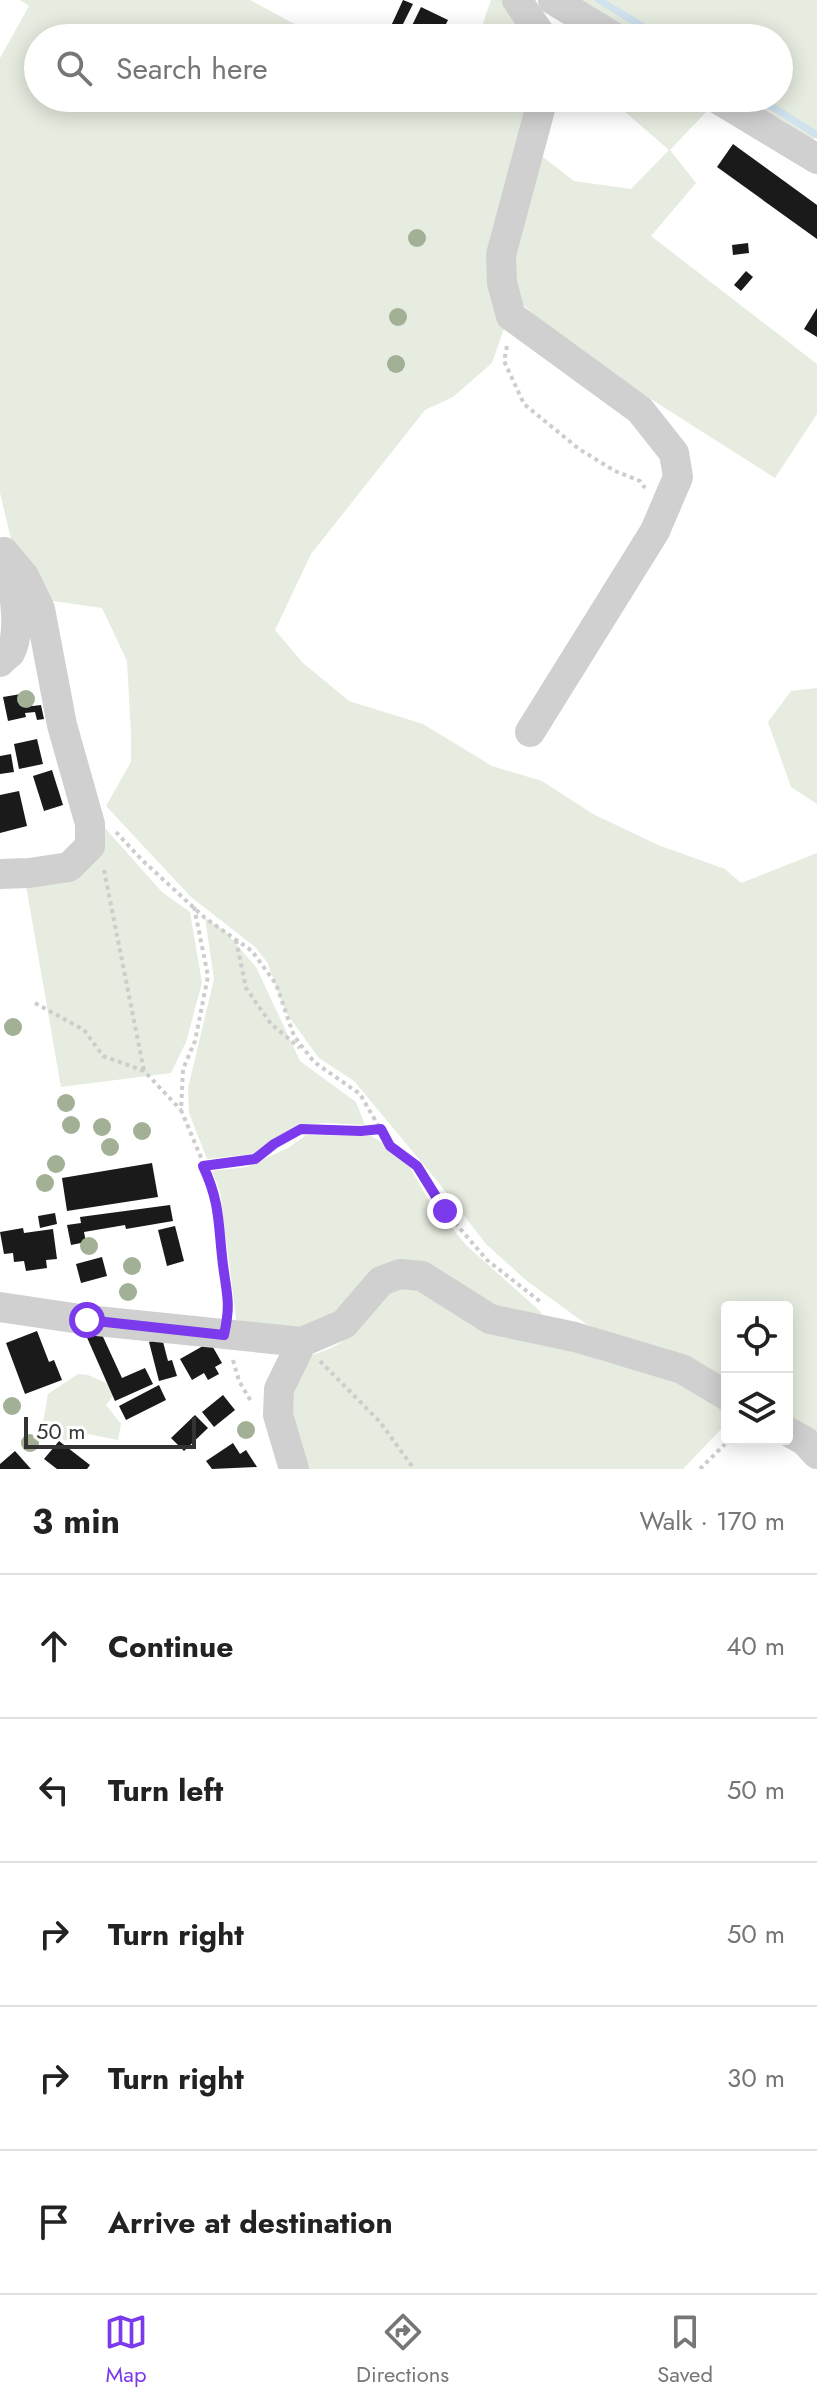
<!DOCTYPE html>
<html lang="en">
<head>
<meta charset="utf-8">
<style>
	body { margin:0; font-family:Jost,sans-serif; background:#f2f2f2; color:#222 }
	.controls { position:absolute; right:24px; bottom:24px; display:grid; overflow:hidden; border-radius:8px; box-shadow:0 4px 20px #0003 }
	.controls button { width:72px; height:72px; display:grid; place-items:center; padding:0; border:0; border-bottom:2px solid #e0e0e0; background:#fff; color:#222; font:40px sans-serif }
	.scale { position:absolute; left:24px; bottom:20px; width:172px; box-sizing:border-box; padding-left:8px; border:4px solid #333; border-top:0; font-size:22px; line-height:28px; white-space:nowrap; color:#333; -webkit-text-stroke:6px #fff; paint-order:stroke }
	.stop { position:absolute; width:24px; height:24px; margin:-18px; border:6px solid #7c3aed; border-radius:50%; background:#fff }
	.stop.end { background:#7c3aed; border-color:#fff; box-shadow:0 2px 8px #0008 }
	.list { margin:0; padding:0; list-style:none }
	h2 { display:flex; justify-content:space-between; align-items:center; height:104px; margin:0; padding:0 32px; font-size:34px }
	h2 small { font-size:26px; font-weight:400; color:#767676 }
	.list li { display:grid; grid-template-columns:52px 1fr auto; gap:24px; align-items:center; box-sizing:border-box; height:144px; padding:0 32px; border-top:2px solid #e0e0e0 }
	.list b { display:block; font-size:30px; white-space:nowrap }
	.list em { font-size:26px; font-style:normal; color:#767676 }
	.icon { flex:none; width:44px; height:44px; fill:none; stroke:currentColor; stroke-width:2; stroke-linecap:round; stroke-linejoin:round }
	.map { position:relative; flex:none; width:817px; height:1469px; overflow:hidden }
	.search { position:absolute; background:#fff; box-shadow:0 4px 20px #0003; left:24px; right:24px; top:24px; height:88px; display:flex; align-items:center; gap:20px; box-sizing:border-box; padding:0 28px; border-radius:44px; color:#767676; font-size:30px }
	.sheet { height:824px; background:#fff }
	nav { display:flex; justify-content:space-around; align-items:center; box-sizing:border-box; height:112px; border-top:2px solid #e0e0e0; background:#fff; font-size:22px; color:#767676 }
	nav a { display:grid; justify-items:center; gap:4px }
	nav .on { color:#7c3aed }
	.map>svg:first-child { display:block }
	.green { fill:#e6ecdf }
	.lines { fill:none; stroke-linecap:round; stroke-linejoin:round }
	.stream { stroke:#cfe2ee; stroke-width:7 }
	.building { fill:#1a1a1a }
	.path { stroke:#cdcdcd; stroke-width:4; stroke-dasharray:4 4; stroke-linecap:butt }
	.minor { stroke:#d0d0d0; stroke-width:30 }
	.tree { fill:#a2b095 }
	.route { stroke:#7c3aed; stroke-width:10 }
</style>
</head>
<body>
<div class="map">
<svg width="817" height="1469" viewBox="0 0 817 1469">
	<rect width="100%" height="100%" fill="#fff"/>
	<g class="green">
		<path d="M20,0H250L321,38H38V98H447L454,102L456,98H534L506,323L492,363L453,397L425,410L311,554L275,630L303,663L349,701L423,724L492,766L542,781L593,814L658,845L725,869L741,883L817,853V1435L787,1418V1307H727V1381L586,1324L527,1281L486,1244L438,1182L354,1081L319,1058L286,1013L267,962L255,947L191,897L106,806L131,762V733L127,661L102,608L46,600L13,547L0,493V58L29,6Z"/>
		<path d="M491,0H508L527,38H478Z"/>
		<path d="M581,0H817V135L811,142L744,98H779V38H645Z"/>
		<path d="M609,98H686L707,111L670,150L696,183L651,236L817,364V414L775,478L572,349L518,300L512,265L524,202L543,157L574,181L631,189L669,150Z"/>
		<path d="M817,688V804L791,787L768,722L791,691Z"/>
		<path d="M96,818L162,892L190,912L202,983L186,1042L171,1073L61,1087L25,880L69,874Z"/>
		<path d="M205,918L225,931L256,967L300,1061L356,1102L365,1125L325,1123L298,1125L252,1154L207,1159L189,1113L188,1088L214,979Z"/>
		<path d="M306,1135L371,1136L403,1155L429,1201L467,1246L541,1312L542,1320L489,1309L426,1270L335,1321L309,1331L237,1325L220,1192L212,1171L247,1167L288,1148Z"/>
		<path d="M408,1280L605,1362L683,1378L727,1407V1423L683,1469H302L286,1393L305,1357C322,1353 343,1344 355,1331C376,1311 377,1288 408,1280Z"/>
		<path d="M78,1374L88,1375L113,1386L116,1392L106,1405L121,1424L118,1440L83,1433L66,1441L43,1423L48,1394Z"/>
	</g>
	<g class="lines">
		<g class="stream">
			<path d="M599,0L662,38"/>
			<path d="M758,98L817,135"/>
		</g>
	</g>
	<g class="building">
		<path d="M403,0L413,4L400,30L391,26Z"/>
		<path d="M421,7L448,20L439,38H406Z"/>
		<path d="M733,144L817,205V239L717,167Z"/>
		<path d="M748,243L749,253L733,255L732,245Z"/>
		<path d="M746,271L753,277L741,291L734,285Z"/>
		<path d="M817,308V337L804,329Z"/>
		<path d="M21,694L24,707L41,705L44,719L37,720L35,712L25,713L26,717L8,721L3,697Z"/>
		<path d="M37,739L43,764L19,769L14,744Z"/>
		<path d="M11,754L14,772L0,774V756Z"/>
		<path d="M52,770L63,805L44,811L33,776Z"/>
		<path d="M19,791L27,826L0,833V795Z"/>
		<path d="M152,1163L158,1197L67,1211L62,1178Z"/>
		<path d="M170,1205L173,1221L126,1229L125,1225L84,1232L86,1242L71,1245L67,1225L81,1223L80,1217Z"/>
		<path d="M55,1213L57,1224L40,1228L38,1216Z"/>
		<path d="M175,1226L184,1261L167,1266L158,1230Z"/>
		<path d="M23,1228L24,1233L53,1229L57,1259L46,1260L47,1268L26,1271L24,1261L14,1262L13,1253L4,1254L0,1232Z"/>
		<path d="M102,1257L107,1276L81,1283L76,1264Z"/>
		<path d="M98,1326L122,1378L145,1368L153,1384L115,1401L85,1333Z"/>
		<path d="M37,1331L49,1362L54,1360L62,1380L25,1394L6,1343Z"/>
		<path d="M162,1338L168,1361L172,1360L177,1376L159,1381L149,1342Z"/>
		<path d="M210,1342L222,1363L215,1367L219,1374L208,1380L204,1373L192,1380L180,1359Z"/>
		<path d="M159,1385L166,1400L126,1420L119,1406Z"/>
		<path d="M223,1395L235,1410L214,1427L202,1412Z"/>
		<path d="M195,1415L208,1428L184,1451L171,1438Z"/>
		<path d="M59,1441L90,1465L87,1469H57L44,1459Z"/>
		<path d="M233,1443L240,1454L246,1450L257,1467L212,1469L206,1461Z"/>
		<path d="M15,1451L31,1469H0V1464Z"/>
	</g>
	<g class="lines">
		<g class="path">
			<path d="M507,346L504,361L524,404L579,449L615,471L640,481L645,488"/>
			<path d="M116,832L142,860L205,918L252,951L276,984L294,1036L314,1062L360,1094L390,1146L417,1166L445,1211L487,1260L542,1303"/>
			<path d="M104,870L144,1071"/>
			<path d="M194,907L208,976L195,1041L183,1069L181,1110L213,1186L222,1228L223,1264L230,1309"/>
			<path d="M236,940L246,988L271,1024L300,1048"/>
			<path d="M35,1003L84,1030L103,1056L144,1071L181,1110"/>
			<path d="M203,1166L255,1159L274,1144L301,1129L361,1131L381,1129"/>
			<path d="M233,1360L239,1381L252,1403"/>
			<path d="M320,1361L380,1422L414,1469"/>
			<path d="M700,1469L730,1439"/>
		</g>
		<g class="minor">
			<path d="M517,0L543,38"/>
			<path d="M553,0L616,38"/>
			<path d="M716,98L817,159"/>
			<path d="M0,662C1,660 9,654 10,653C22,632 14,587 8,566"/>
			<path d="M530,732L655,531L678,477L674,453L640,410L511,316L502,283L501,255L543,98"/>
			<path d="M0,874L29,873L69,867L90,846V824L62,725L40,609L24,576L4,552"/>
			<path d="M0,1307L87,1320L302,1342L344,1324L381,1281L400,1274L422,1276L490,1319L575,1337L682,1369L727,1396"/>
			<path d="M787,1431L805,1441L817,1454"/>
			<path d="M294,1469L278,1415L279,1389L302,1342"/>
		</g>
	</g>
	<g class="tree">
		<circle cx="417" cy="238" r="9"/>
		<circle cx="398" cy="317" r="9"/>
		<circle cx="396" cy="364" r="9"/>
		<circle cx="26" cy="699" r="9"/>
		<circle cx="13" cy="1027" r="9"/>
		<circle cx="66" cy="1103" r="9"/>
		<circle cx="71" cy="1125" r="9"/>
		<circle cx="102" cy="1127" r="9"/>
		<circle cx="142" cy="1131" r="9"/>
		<circle cx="110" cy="1147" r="9"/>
		<circle cx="56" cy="1164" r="9"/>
		<circle cx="45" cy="1183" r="9"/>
		<circle cx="89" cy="1246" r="9"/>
		<circle cx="132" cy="1266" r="9"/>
		<circle cx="128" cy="1292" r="9"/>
		<circle cx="12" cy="1406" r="9"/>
		<circle cx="246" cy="1430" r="9"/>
		<circle cx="30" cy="1443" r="9"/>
	</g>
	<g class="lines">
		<path class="route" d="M87,1320L224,1335C231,1303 227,1296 223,1265C218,1226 221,1204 203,1166L255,1159L274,1144L301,1129L361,1131L381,1129L390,1146L417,1166L445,1211"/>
	</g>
</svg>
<div class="controls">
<button><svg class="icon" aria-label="locate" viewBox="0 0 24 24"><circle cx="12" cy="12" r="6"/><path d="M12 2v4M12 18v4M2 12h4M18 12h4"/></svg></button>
<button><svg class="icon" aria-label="layers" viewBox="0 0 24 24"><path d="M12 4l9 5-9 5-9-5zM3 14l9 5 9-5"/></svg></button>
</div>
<div class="scale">50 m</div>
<div class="stop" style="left:87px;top:1320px"></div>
<div class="stop end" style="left:445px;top:1211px"></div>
<div class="search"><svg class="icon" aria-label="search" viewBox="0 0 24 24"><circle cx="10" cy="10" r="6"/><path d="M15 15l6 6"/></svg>Search here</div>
</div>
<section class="sheet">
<h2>3 min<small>Walk · 170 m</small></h2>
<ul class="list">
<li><svg class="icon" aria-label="ahead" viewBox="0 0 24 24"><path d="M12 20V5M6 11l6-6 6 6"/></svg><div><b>Continue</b></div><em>40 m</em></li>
<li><svg class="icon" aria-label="left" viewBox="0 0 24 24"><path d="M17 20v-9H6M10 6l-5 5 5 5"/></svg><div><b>Turn left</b></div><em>50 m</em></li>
<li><svg class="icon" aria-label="right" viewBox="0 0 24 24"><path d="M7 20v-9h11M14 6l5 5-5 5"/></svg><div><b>Turn right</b></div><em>50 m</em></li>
<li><svg class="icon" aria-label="right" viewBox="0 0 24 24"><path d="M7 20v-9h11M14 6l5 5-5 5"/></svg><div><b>Turn right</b></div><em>30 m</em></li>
<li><svg class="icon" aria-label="arrive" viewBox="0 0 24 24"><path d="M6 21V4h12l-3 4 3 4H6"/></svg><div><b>Arrive at destination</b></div></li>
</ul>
</section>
<nav>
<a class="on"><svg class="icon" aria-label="map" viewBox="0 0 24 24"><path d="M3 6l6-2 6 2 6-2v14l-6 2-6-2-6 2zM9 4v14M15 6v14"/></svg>Map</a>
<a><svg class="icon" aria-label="directions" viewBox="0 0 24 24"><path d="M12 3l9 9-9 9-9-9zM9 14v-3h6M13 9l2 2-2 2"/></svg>Directions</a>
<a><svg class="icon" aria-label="saved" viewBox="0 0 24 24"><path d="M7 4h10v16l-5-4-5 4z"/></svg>Saved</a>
</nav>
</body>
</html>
